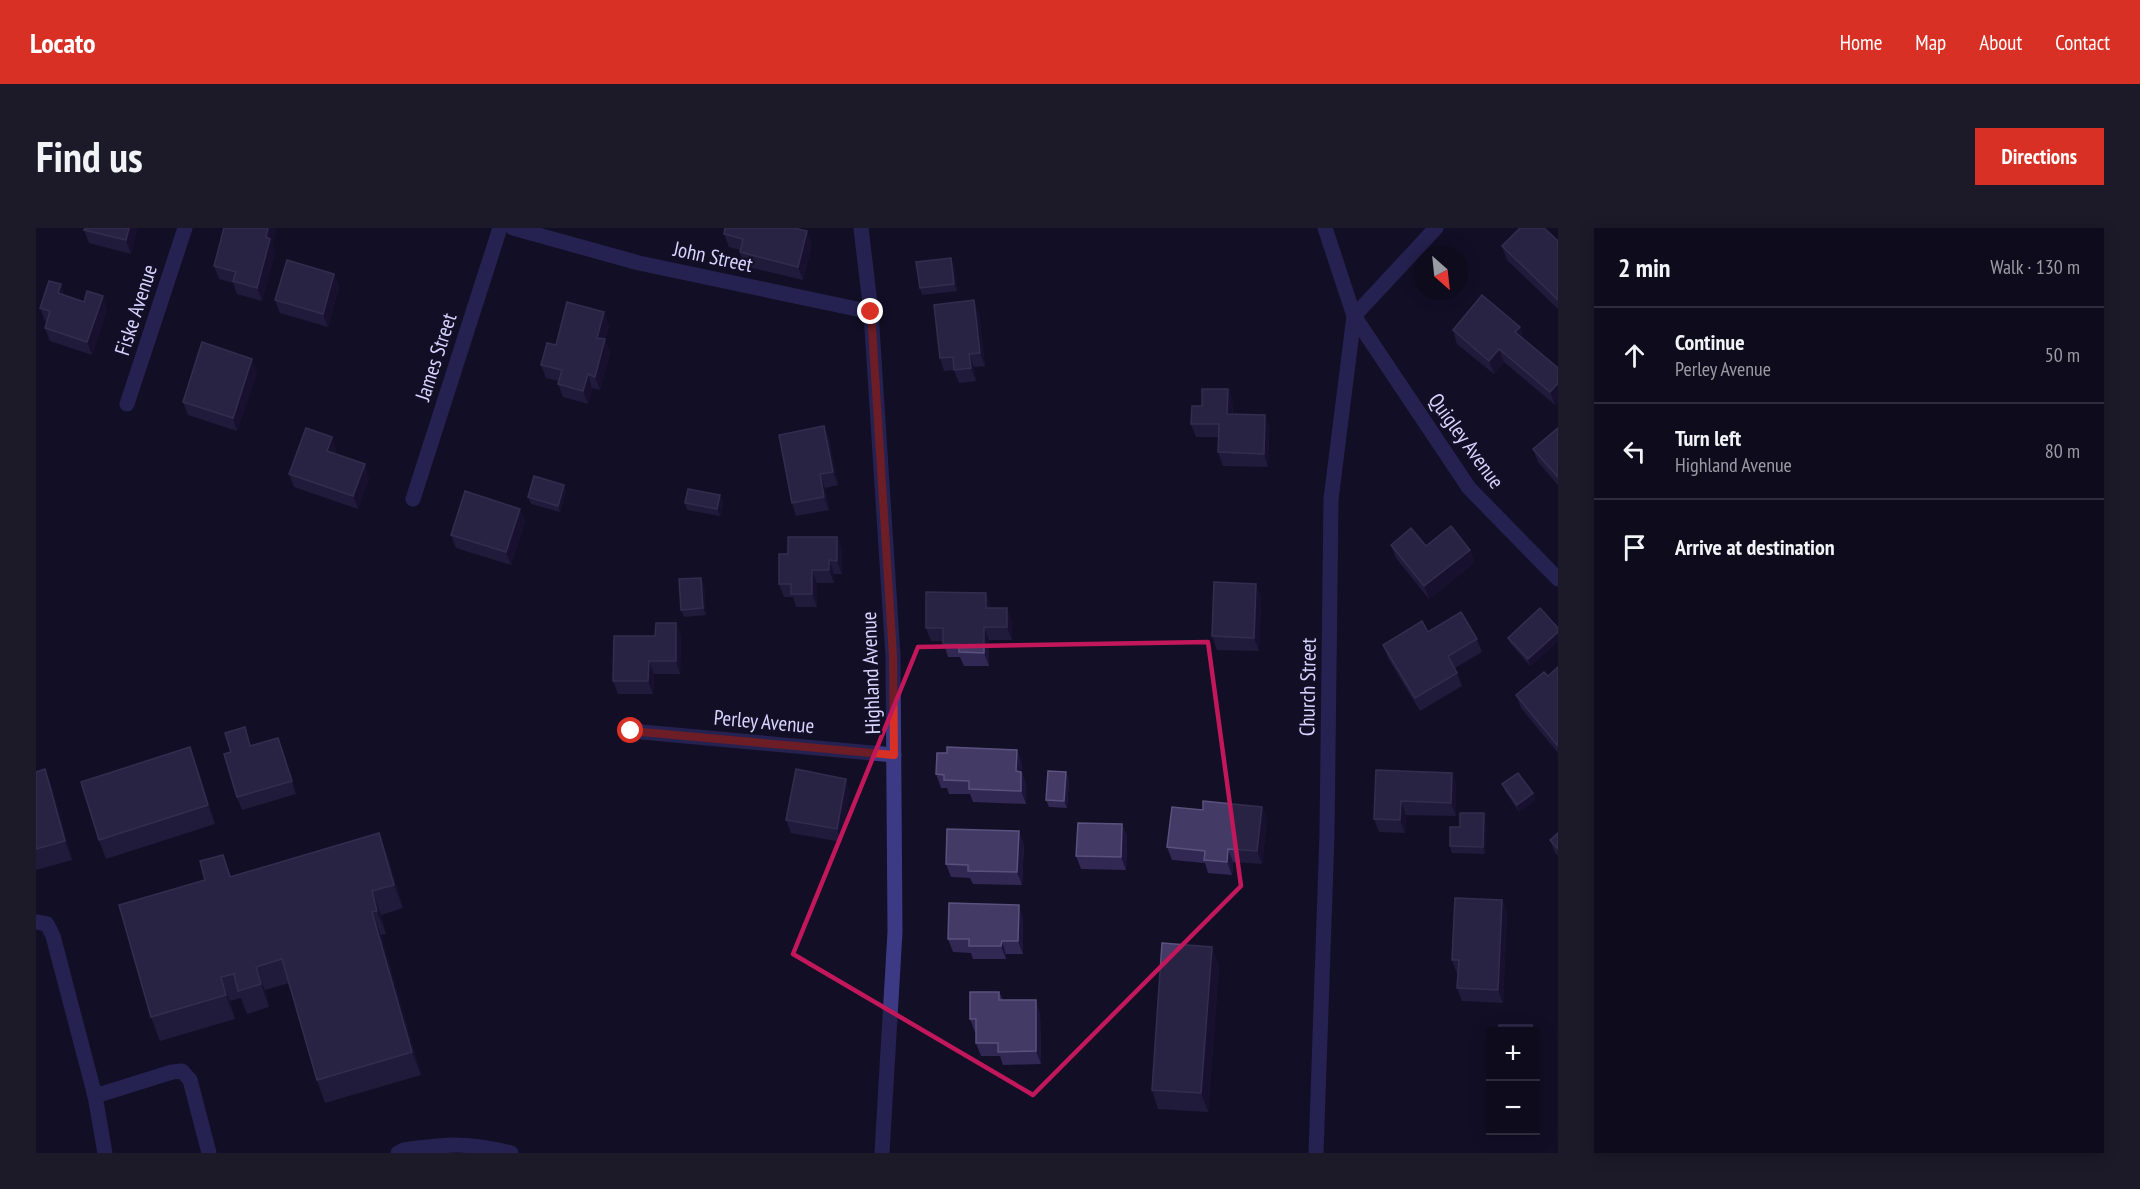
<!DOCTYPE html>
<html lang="en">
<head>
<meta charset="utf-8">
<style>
	body { margin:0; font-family:"PT Sans Narrow",sans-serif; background:#1c1929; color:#f1f3f6 }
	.controls { position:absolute; right:18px; bottom:18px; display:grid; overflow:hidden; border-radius:0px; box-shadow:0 3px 15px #0003 }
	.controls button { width:54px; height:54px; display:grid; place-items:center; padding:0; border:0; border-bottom:2px solid #2e2b3b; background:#0e0b1c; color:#f1f3f6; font:30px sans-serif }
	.compass { position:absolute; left:1378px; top:18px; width:54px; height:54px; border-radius:50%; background:#0e0b1c; box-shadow:0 3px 15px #0003; rotate:153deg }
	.stop { position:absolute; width:18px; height:18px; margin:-14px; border:4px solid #d93025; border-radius:50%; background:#fff }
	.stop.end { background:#d93025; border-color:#fff; box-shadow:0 2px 6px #0008 }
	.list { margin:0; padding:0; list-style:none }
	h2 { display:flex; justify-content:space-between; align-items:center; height:78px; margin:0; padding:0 24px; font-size:26px }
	h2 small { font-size:20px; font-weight:400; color:#9b9ba3 }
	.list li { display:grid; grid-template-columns:39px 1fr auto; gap:18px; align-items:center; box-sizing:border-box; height:96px; padding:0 24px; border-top:2px solid #2e2b3b }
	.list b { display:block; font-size:22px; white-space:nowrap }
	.list p { margin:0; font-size:20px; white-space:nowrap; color:#9b9ba3 }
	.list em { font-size:20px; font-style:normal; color:#9b9ba3 }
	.icon { flex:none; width:33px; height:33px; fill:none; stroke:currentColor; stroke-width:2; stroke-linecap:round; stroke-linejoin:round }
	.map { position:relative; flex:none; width:1522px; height:925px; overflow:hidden; border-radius:0px }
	header { display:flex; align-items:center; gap:36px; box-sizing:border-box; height:84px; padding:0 30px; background:#d93025; color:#fff }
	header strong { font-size:28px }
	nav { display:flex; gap:33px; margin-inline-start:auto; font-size:21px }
	.intro { display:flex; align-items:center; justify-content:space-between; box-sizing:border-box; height:144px; padding:0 36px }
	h1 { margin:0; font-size:42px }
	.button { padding:15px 27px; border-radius:0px; background:#d93025; color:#fff; font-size:21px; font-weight:700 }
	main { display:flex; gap:36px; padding:0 36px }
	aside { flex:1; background:#0e0b1c; border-radius:0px; box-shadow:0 3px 15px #0003 }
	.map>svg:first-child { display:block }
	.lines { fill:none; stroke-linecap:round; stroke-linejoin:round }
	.minor { stroke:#3d3a85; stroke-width:15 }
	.wall { fill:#312854 }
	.shaded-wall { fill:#1d163a }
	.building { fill:#433a66; stroke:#5a527e; stroke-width:1.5 }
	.route { stroke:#d93025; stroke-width:8 }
	.marked { fill:none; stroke:#c2185b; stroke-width:4.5; stroke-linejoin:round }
	.labels { text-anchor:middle; stroke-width:4.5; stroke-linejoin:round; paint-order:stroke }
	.street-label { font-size:21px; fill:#d9d4ff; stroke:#130f26 }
</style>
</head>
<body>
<header>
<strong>Locato</strong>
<nav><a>Home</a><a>Map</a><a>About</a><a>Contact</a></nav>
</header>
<div class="intro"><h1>Find us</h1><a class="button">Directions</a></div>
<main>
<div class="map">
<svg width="1522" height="925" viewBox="0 0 1522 925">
	<rect width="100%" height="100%" fill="#130f26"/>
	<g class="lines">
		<g class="minor">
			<path d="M477,0L603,35L835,84"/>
			<path d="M825,0L835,84L857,428L859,704L846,925"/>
			<path d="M1400,0L1318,88L1433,260L1522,351"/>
			<path d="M91,176L149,0"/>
			<path d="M377,271L464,0"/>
			<path d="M595,503L858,527"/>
			<path d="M0,694L11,696L17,708L59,868L136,844L146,843L154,852L173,925"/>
			<path d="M59,868L69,925"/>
			<path d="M362,925L368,922C411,916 433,914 475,925"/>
			<path d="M1280,925L1291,606L1295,271L1318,88L1289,0"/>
		</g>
	</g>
	<g class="wall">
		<path d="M49,0H101L95,26L53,15L48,2Z"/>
		<path d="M240,2L236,16L239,24L226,73L201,66L197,55L183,51L178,38Z"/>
		<path d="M688,6L776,16L767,52L708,38L704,24V22L693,19Z"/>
		<path d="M1522,13V81L1471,32L1466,18Z"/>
		<path d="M918,37L921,63L886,67L884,60Z"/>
		<path d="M298,46L303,59L292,99L244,85L239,72Z"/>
		<path d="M29,67L71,81L56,127L14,113L9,100L11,94L9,93L4,80Z"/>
		<path d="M943,86L949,138L938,139L940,153L923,155L918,142L908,143L904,130Z"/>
		<path d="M573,97L569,112L574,125L564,162L556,160L552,176L527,169L522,156L523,153L510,150L505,137L520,117Z"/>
		<path d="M1417,102L1488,112L1522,140V174L1519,177L1468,134L1458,146L1421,116Z"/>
		<path d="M221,144L201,203L152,187L147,174Z"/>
		<path d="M1192,161L1197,175V186L1229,187L1233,200L1232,239L1187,238L1182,224V209H1160L1155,196L1166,178Z"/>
		<path d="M1522,200V257L1502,234L1497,221Z"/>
		<path d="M296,209L300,222L299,226L333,249L322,281L258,259L253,246Z"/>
		<path d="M793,211L802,257L789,260L793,282L760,288L756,275Z"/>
		<path d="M530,263L524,284L495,276L492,269Z"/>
		<path d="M684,267L687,274L684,288L651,282L649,275Z"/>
		<path d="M484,281L489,294L475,337L420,320L415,307Z"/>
		<path d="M801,309L806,322V346H798V355H781V379H760L757,369H748L743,356L752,326Z"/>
		<path d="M1355,317L1390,318L1434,322L1438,335L1393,371L1360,330Z"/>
		<path d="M668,357L670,387L648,389L645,382Z"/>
		<path d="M1225,369L1223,423L1181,422L1176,408Z"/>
		<path d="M955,378V380L976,393V412H953V438H928L924,429H912L907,413H895L890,400Z"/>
		<path d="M640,395L645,409L644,446H618L617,466H582L577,453L619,408Z"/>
		<path d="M1522,400V413L1494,438L1475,416L1472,410Z"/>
		<path d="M1392,404L1441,411L1446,424L1419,440L1426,458L1384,483L1352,430L1347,417Z"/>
		<path d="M1522,439V525L1485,480L1480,467L1512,448Z"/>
		<path d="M215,518L247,523L260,566L206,582L201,569Z"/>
		<path d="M986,535V544L990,557V576L937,574L934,566H913L911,560H905L900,546Z"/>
		<path d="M161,538L179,596L70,631L63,612Z"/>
		<path d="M9,541L16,560L36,632L0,642V544Z"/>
		<path d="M1340,542L1416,545L1420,558V588L1370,587L1369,605L1343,604L1338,591Z"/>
		<path d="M1030,544L1033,551L1031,580L1013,579L1010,572Z"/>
		<path d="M1466,556L1497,565L1499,572L1483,584L1469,563Z"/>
		<path d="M814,564L805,614L755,605L750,592Z"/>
		<path d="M1226,579L1231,593L1226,636L1197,634L1196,647L1172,645L1169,635L1136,632L1131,619L1167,582Z"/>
		<path d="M1450,592L1449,626L1416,625L1414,618L1424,599Z"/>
		<path d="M1086,596L1091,609L1090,642L1045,641L1040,628Z"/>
		<path d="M343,605L352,629L367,680L345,687L350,706L345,707L385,847L289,875L281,852L253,755L229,762L233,779L211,786L205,770L194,773L199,791L124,813L115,789L169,652L187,627L195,648Z"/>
		<path d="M1522,605V628L1519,625L1514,612Z"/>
		<path d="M988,616L986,657L937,656L934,650L915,649L910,636Z"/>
		<path d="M1466,672L1471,685L1467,775L1426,773L1421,760L1422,745L1421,746L1416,732Z"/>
		<path d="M987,690V726H970V731H937L935,725L917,724L912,711Z"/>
		<path d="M1183,738L1172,884L1122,881L1116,862Z"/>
		<path d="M963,764L967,772L1004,785L1005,836L967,837L964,828H945L940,815V804H939L934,791Z"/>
	</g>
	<g class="shaded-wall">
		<path d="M93,0H101L95,26L90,12Z"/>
		<path d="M232,0H239L240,2L236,16L239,24L226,73L221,60L230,9Z"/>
		<path d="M771,3L776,16L767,52L762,39Z"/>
		<path d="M915,30L918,37L921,63L918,56Z"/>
		<path d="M298,46L303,59L292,99L287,86Z"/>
		<path d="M25,56L29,69L22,65Z"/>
		<path d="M67,68L71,81L56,127L51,114Z"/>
		<path d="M938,72L943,86L949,138L944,125Z"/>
		<path d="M568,84L573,97L569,112L574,125L564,162L559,149L561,110Z"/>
		<path d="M1484,99L1489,113L1479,104Z"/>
		<path d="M1463,121L1468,134L1458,146L1453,133Z"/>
		<path d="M933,126L938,139L940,153L935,140Z"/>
		<path d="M216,131L221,144L201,203L197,190Z"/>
		<path d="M552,146L556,160L552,176L547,163Z"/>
		<path d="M1522,155V174L1519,177L1514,164Z"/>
		<path d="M1192,161L1197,175L1196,199L1191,186Z"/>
		<path d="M1229,187L1233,200L1232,239L1228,226Z"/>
		<path d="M788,198L793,211L802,257L797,244Z"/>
		<path d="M296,209L300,222L296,236L291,223Z"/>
		<path d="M329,236L333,249L322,281L317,268Z"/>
		<path d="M784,246L789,260L793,282L788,269Z"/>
		<path d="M528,257L530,263L524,284L522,278Z"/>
		<path d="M684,267L687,274L684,288L681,281Z"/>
		<path d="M484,281L489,294L475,337L470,324Z"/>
		<path d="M801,309L806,322V346L801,333Z"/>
		<path d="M1434,322L1438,335L1393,371L1388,358Z"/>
		<path d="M793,332L798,346V355L793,342Z"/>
		<path d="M776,342L781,355V379L776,366Z"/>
		<path d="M665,350L668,357L670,387L667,380Z"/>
		<path d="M1220,356L1225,369L1223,423L1218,410Z"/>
		<path d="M950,365L955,378V393L950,380Z"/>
		<path d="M971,380L976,393V412L971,399Z"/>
		<path d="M640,395L645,409L644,446L640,433Z"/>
		<path d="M948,399L953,412V438L948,425Z"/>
		<path d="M1522,404V413L1494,438L1492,431Z"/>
		<path d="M613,433L618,446L617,466L612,453Z"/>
		<path d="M242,510L247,523L260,566L256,553Z"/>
		<path d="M154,519L161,538L179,596L172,577Z"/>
		<path d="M981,522L986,535V544L990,557V576L985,563L980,543Z"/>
		<path d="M9,541L16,560L36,632L29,613Z"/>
		<path d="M1030,544L1033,551L1031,580L1028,573Z"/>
		<path d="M1416,545L1420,558V588L1415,575Z"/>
		<path d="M810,551L814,564L805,614L801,601Z"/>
		<path d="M1497,565L1499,572L1483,584L1481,577Z"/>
		<path d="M1365,573L1370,587L1369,605L1364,592Z"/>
		<path d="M1226,579L1231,593L1226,636L1221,623Z"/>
		<path d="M1448,585L1450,592L1449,626L1447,619Z"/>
		<path d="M1086,596L1091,609L1090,642L1085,629Z"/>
		<path d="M983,603L988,616L986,657L981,644Z"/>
		<path d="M343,605L352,629L367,680L358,657Z"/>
		<path d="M1192,621L1197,634L1196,647L1191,634Z"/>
		<path d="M336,663L345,687L350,706L341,683Z"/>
		<path d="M1466,672L1471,685L1467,775L1462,762Z"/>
		<path d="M983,677L987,690V726L982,713Z"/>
		<path d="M336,684L345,707L385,847L376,824Z"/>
		<path d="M966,713L970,726V731L965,718Z"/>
		<path d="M1176,719L1183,738L1172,884L1165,865Z"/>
		<path d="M220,739L229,762L233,779L225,756Z"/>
		<path d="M185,749L194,773L199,791L190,767Z"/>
		<path d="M1000,772L1004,785L1005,836L1000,823Z"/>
	</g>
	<g class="building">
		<path d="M49,0H93L90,12L48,2Z"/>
		<path d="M188,0H232L230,9L234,11L221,60L197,53L200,44L178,38Z"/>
		<path d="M689,0H758L771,3L762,39L704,24L707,11L688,6Z"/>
		<path d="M1484,0H1508L1522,13V72L1466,18Z"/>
		<path d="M915,30L918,56L884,60L880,34Z"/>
		<path d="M251,32L298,46L287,86L239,72Z"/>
		<path d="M13,53L25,56L22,65L48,74L51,63L67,68L51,114L9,100L14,83L4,80Z"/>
		<path d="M1446,67L1484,99L1479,104L1522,140V155L1514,164L1463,121L1453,133L1417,102Z"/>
		<path d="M938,72L944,125L933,126L935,140L918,142L917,129L904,130L898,77Z"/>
		<path d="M531,74L568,84L561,110L569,111L559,149L552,146L547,163L522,156L526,142L505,137L511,115L520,117Z"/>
		<path d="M166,114L216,131L197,190L147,174Z"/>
		<path d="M1166,161H1192L1191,186L1229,187L1228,226L1182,224L1183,196H1155L1156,178H1166Z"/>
		<path d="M788,198L797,244L784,246L788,269L756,275L743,207Z"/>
		<path d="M270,200L296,209L291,223L329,236L317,268L253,246Z"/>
		<path d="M1522,200V249L1497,221Z"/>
		<path d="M498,248L528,257L522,278L492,269Z"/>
		<path d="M652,261L684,267L681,281L649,275Z"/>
		<path d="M429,263L484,281L470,324L415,307Z"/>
		<path d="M1415,298L1434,322L1388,358L1355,317L1375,300L1390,318Z"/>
		<path d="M752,309H801V333L793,332V342H776V366H755V356H743V326H752Z"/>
		<path d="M665,350L667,380L645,382L643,351Z"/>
		<path d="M1178,354L1220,356L1218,410L1176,408Z"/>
		<path d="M890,364L950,365V380H971V399H948V425L923,424V416H907V400H890Z"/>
		<path d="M1504,380L1522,400V404L1492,431L1472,410Z"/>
		<path d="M1425,384L1441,411L1412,428L1421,445L1379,470L1347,417L1386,393L1392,404Z"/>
		<path d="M620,395H640V433H613L612,453H577L578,408H619Z"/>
		<path d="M1522,439V518L1480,467L1508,444L1512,448Z"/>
		<path d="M209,499L214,518L242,510L256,553L201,569L188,526L195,524L189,505Z"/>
		<path d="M154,519L172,577L63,612L45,554Z"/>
		<path d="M911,519L981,522L980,543L985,544V563L933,561V553L908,552V547L900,546L901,525H911Z"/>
		<path d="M9,541L29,613L0,621V544Z"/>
		<path d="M760,541L810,551L801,601L750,592Z"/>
		<path d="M1340,542L1416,545L1415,575L1365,573L1364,592L1338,591Z"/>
		<path d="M1012,543L1030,544L1028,573L1010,572Z"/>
		<path d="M1482,545L1497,565L1481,577L1466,556Z"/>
		<path d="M1167,573L1226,579L1221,623L1192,621L1191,634L1168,632L1169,623L1131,619L1136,579L1167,582Z"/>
		<path d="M1424,585H1448L1447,619L1414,618V599H1424Z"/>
		<path d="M1042,595L1086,596L1085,629L1040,628Z"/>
		<path d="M911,601L983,603L981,644L932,643V637L910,636Z"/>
		<path d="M343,605L358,657L336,663L341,683L336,684L376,824L281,852L246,731L220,739L225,756L202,763L198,746L185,749L190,767L115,789L83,677L169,652L164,633L187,627L194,649Z"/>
		<path d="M1522,605V621L1514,612Z"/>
		<path d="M1419,670L1466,672L1462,762L1421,760L1423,732H1416Z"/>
		<path d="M913,675L983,677L982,713H966L965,718H933V711H912Z"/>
		<path d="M1126,715L1176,719L1165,865L1116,862Z"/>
		<path d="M934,764H963V772H1000V823L962,824V815H940V791H934Z"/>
		<rect x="1463" y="797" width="33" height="7"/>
	</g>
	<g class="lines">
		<path class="route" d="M595,503L858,527L857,428L835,84"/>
	</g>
	<path d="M0 0H1522V925H0ZM1172,414L1205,658L997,867L757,726L882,419Z" fill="#130f26" fill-opacity=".55" fill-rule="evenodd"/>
	<path class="marked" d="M1172,414L1205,658L997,867L757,726L882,419Z"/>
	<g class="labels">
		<g class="street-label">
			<text transform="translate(677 29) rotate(12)" y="7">John Street</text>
			<text transform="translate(100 82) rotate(-72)" y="7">Fiske Avenue</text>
			<text transform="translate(400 129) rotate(-72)" y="7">James Street</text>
			<text transform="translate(1430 213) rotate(54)" y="7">Quigley Avenue</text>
			<text transform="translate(835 445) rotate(-92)" y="7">Highland Avenue</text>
			<text transform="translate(1272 459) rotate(-89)" y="7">Church Street</text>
			<text transform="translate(728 494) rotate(5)" y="7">Perley Avenue</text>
		</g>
	</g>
</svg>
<div class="controls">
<button>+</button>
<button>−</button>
</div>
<svg class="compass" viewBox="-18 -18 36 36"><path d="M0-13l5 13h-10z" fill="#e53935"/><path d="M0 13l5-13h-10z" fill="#9b9ba3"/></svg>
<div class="stop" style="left:595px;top:503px"></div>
<div class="stop end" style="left:835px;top:84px"></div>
</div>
<aside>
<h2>2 min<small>Walk · 130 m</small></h2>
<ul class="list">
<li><svg class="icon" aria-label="ahead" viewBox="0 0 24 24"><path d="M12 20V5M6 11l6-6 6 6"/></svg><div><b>Continue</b><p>Perley Avenue</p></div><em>50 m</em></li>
<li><svg class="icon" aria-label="left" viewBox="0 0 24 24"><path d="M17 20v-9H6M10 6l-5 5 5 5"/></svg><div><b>Turn left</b><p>Highland Avenue</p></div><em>80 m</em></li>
<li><svg class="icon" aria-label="arrive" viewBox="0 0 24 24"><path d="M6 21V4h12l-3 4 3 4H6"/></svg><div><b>Arrive at destination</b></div></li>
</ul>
</aside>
</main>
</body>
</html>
